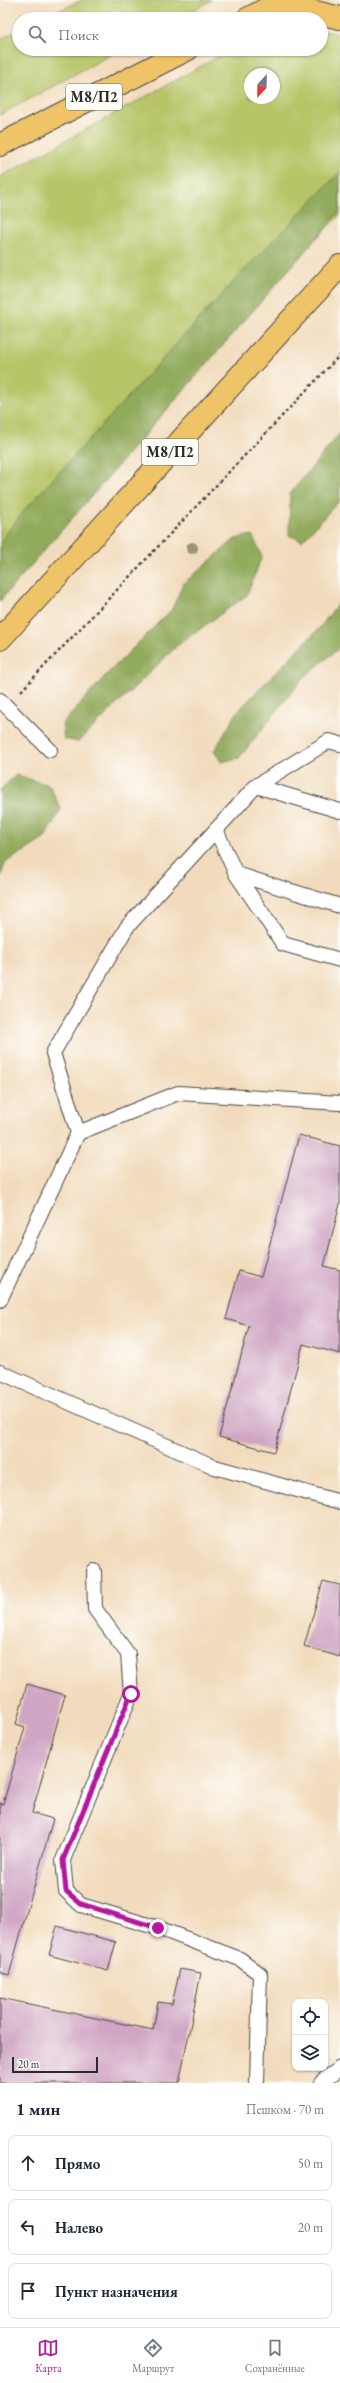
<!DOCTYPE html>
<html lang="ru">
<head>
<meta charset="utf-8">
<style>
	body { margin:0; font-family:"EB Garamond",serif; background:#f2f2f3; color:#1f2937 }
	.controls { position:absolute; right:12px; bottom:12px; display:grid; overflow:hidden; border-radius:8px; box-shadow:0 1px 3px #0004 }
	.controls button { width:36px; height:36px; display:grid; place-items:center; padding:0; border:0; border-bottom:1px solid #e0e1e3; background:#fff; color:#1f2937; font:20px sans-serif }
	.compass { position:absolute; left:244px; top:68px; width:36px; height:36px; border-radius:50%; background:#fff; box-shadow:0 1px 3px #0004; rotate:202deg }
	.scale { position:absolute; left:12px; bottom:10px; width:86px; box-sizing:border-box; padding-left:4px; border:2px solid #2b2b2b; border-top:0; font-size:11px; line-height:14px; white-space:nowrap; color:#2b2b2b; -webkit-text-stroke:3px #fdfcf7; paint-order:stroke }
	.stop { position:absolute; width:12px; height:12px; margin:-9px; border:3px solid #b5179e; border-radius:50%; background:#fff }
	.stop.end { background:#b5179e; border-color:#fff; box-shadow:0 1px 4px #0008 }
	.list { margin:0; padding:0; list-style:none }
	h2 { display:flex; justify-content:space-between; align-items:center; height:52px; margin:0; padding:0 16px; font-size:17px }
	h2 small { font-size:13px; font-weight:400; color:#747a83 }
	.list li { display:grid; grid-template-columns:26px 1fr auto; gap:12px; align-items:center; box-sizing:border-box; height:56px; margin:0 8px 8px; padding:0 8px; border:1px solid #e0e1e3; border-radius:8px }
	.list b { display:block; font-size:15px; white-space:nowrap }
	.list em { font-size:13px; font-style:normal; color:#747a83 }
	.icon { flex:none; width:22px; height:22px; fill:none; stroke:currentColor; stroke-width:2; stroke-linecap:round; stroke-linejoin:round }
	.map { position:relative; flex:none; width:340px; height:2083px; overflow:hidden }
	.search { position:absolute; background:#fff; box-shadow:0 1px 3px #0004; left:12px; right:12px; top:12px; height:44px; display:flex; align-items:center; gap:10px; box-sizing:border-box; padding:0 14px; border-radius:22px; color:#747a83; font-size:15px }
	.sheet { height:244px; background:#fff }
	nav { display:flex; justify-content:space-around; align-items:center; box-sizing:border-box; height:56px; border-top:1px solid #e0e1e3; background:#fff; font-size:11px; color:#747a83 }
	nav a { display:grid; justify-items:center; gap:2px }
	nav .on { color:#b5179e }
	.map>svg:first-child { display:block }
	.green { fill:#b7c568; stroke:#71784a; fill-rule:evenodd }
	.forest { fill:#91aa5c; stroke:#5e6a44 }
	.building { fill:#d0a6c4 }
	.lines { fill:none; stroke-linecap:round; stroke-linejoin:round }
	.service-casing { stroke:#494541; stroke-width:16 }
	.trunk-casing { stroke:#494541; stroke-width:24 }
	.path { stroke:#494541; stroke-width:2.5; stroke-dasharray:3 3; stroke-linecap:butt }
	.service { stroke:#fff; stroke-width:14 }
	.trunk { stroke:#efc469; stroke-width:22 }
	.tree { fill:#9c9476 }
	.route { stroke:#b5179e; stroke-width:5 }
	.labels { text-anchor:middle; stroke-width:3; stroke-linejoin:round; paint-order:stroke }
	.shield { fill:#fdfcf7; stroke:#6a6a68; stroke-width:1 }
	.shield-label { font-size:15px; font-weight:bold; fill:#2b2b2b }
</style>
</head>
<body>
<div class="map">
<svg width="340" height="2083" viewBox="0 0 340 2083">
	<rect width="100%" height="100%" fill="#fdfcf7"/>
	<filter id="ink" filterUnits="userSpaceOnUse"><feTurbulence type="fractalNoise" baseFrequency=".025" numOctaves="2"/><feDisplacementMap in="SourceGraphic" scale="8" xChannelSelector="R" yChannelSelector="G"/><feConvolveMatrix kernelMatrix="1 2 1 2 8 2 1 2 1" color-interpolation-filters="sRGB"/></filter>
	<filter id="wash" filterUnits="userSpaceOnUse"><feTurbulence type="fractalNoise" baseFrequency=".012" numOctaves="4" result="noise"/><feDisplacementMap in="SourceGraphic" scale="16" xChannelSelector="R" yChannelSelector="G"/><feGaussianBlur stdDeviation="0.9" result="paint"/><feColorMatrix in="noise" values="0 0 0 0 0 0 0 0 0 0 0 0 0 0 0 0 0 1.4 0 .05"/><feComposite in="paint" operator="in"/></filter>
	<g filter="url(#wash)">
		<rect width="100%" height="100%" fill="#f2dbbc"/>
		<g class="green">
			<path d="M82,0H212L177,19H42Z"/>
			<path d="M19,30V49H121L0,115V39Z"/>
			<path d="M321,32H332L340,35V215L314,241L0,590V177L230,50L321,49ZM250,74H274V98H250Z"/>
		</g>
		<g class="forest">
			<path d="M340,172V211L0,601V543L22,513L232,283Z"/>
			<path d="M340,433V500L302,541L289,535L290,494Z"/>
			<path d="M252,535L262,556L247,595L178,645L78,742L64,739L62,724L109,672L172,609L183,584L235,539Z"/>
			<path d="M340,601V647L302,679L239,758L221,762L214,751L238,711L321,626Z"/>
			<path d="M16,775L49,785L61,809L44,839L5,863L0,880V790Z"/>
		</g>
		<g id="blocks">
			<g class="building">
				<path d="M299,1135L340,1146V1204L324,1266L340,1270V1354L303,1344L274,1452L219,1437L249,1326L226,1319L239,1271L261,1277Z"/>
				<path d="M323,1581L340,1585V1657L304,1646Z"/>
				<path d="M27,1684L65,1695L32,1813L53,1819L9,1975L0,1972V1803L3,1804L25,1727L16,1724Z"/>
				<path d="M57,1926L116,1942L108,1971L49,1955Z"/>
				<path d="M180,1969L201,1973L179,2083H0V1998L153,2030L158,2002L172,2004Z"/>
			</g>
		</g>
	</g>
	<g filter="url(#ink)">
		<use href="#blocks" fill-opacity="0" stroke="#494541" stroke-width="1"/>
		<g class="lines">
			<defs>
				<g id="service">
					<path d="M0,700L50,750"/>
					<path d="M256,786L329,741L340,744"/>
					<path d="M216,830L236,874L340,906"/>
					<path d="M236,874L283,944L340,960"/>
					<path d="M78,1133L53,1053L127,927L256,786L340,811"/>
					<path d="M0,1300L78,1133L178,1093L340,1103"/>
					<path d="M0,1372L215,1467L340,1502"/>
					<path d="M94,1571L95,1609L128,1654L131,1694L63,1860L66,1891L81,1905L158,1928L240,1959L260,1974L257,2083"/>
					<path d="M321,2083L340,2068"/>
				</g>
				<g id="trunk">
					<path d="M278,3L340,18"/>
					<path d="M247,19L283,0"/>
					<path d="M0,145L188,49"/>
					<path d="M0,639L340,266"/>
				</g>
			</defs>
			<use href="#service" class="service-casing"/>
			<use href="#trunk" class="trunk-casing"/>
			<path class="path" d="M21,691L340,355"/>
			<use href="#service" class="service"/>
			<use href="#trunk" class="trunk"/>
		</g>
		<circle class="tree" cx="192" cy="548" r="6"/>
	</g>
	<g class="lines" filter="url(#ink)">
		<path class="route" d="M131,1694L63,1860L66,1891L81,1904L158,1928"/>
	</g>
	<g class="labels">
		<g class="shield">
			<rect x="66" y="84" width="56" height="26" rx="3"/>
			<rect x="142" y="439" width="56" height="26" rx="3"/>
		</g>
		<g class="shield-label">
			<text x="94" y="102">М8/П2</text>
			<text x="170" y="457">М8/П2</text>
		</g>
	</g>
</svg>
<div class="controls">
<button><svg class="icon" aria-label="locate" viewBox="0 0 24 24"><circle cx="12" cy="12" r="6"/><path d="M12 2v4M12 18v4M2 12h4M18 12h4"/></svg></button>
<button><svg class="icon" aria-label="layers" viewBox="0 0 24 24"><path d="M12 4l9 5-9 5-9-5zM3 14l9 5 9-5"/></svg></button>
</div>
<svg class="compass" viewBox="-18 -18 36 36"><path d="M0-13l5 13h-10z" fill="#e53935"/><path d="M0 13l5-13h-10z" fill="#747a83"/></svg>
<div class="scale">20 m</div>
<div class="stop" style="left:131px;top:1694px"></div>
<div class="stop end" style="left:158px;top:1928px"></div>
<div class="search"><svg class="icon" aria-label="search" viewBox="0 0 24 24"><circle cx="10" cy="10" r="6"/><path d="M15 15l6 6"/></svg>Поиск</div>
</div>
<section class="sheet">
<h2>1 мин<small>Пешком · 70 m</small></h2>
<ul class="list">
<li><svg class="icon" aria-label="ahead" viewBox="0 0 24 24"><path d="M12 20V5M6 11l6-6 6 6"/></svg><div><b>Прямо</b></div><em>50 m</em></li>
<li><svg class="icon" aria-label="left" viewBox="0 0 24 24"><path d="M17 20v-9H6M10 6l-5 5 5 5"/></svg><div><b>Налево</b></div><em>20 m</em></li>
<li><svg class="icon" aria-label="arrive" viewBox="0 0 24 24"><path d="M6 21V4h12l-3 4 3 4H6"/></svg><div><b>Пункт назначения</b></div></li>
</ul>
</section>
<nav>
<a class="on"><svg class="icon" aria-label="map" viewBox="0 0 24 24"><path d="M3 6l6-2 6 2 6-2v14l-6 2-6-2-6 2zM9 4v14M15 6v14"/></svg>Карта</a>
<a><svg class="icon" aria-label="directions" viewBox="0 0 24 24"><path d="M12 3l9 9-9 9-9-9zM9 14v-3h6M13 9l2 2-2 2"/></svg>Маршрут</a>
<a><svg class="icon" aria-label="saved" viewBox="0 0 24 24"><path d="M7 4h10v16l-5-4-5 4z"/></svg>Сохранённые</a>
</nav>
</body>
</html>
